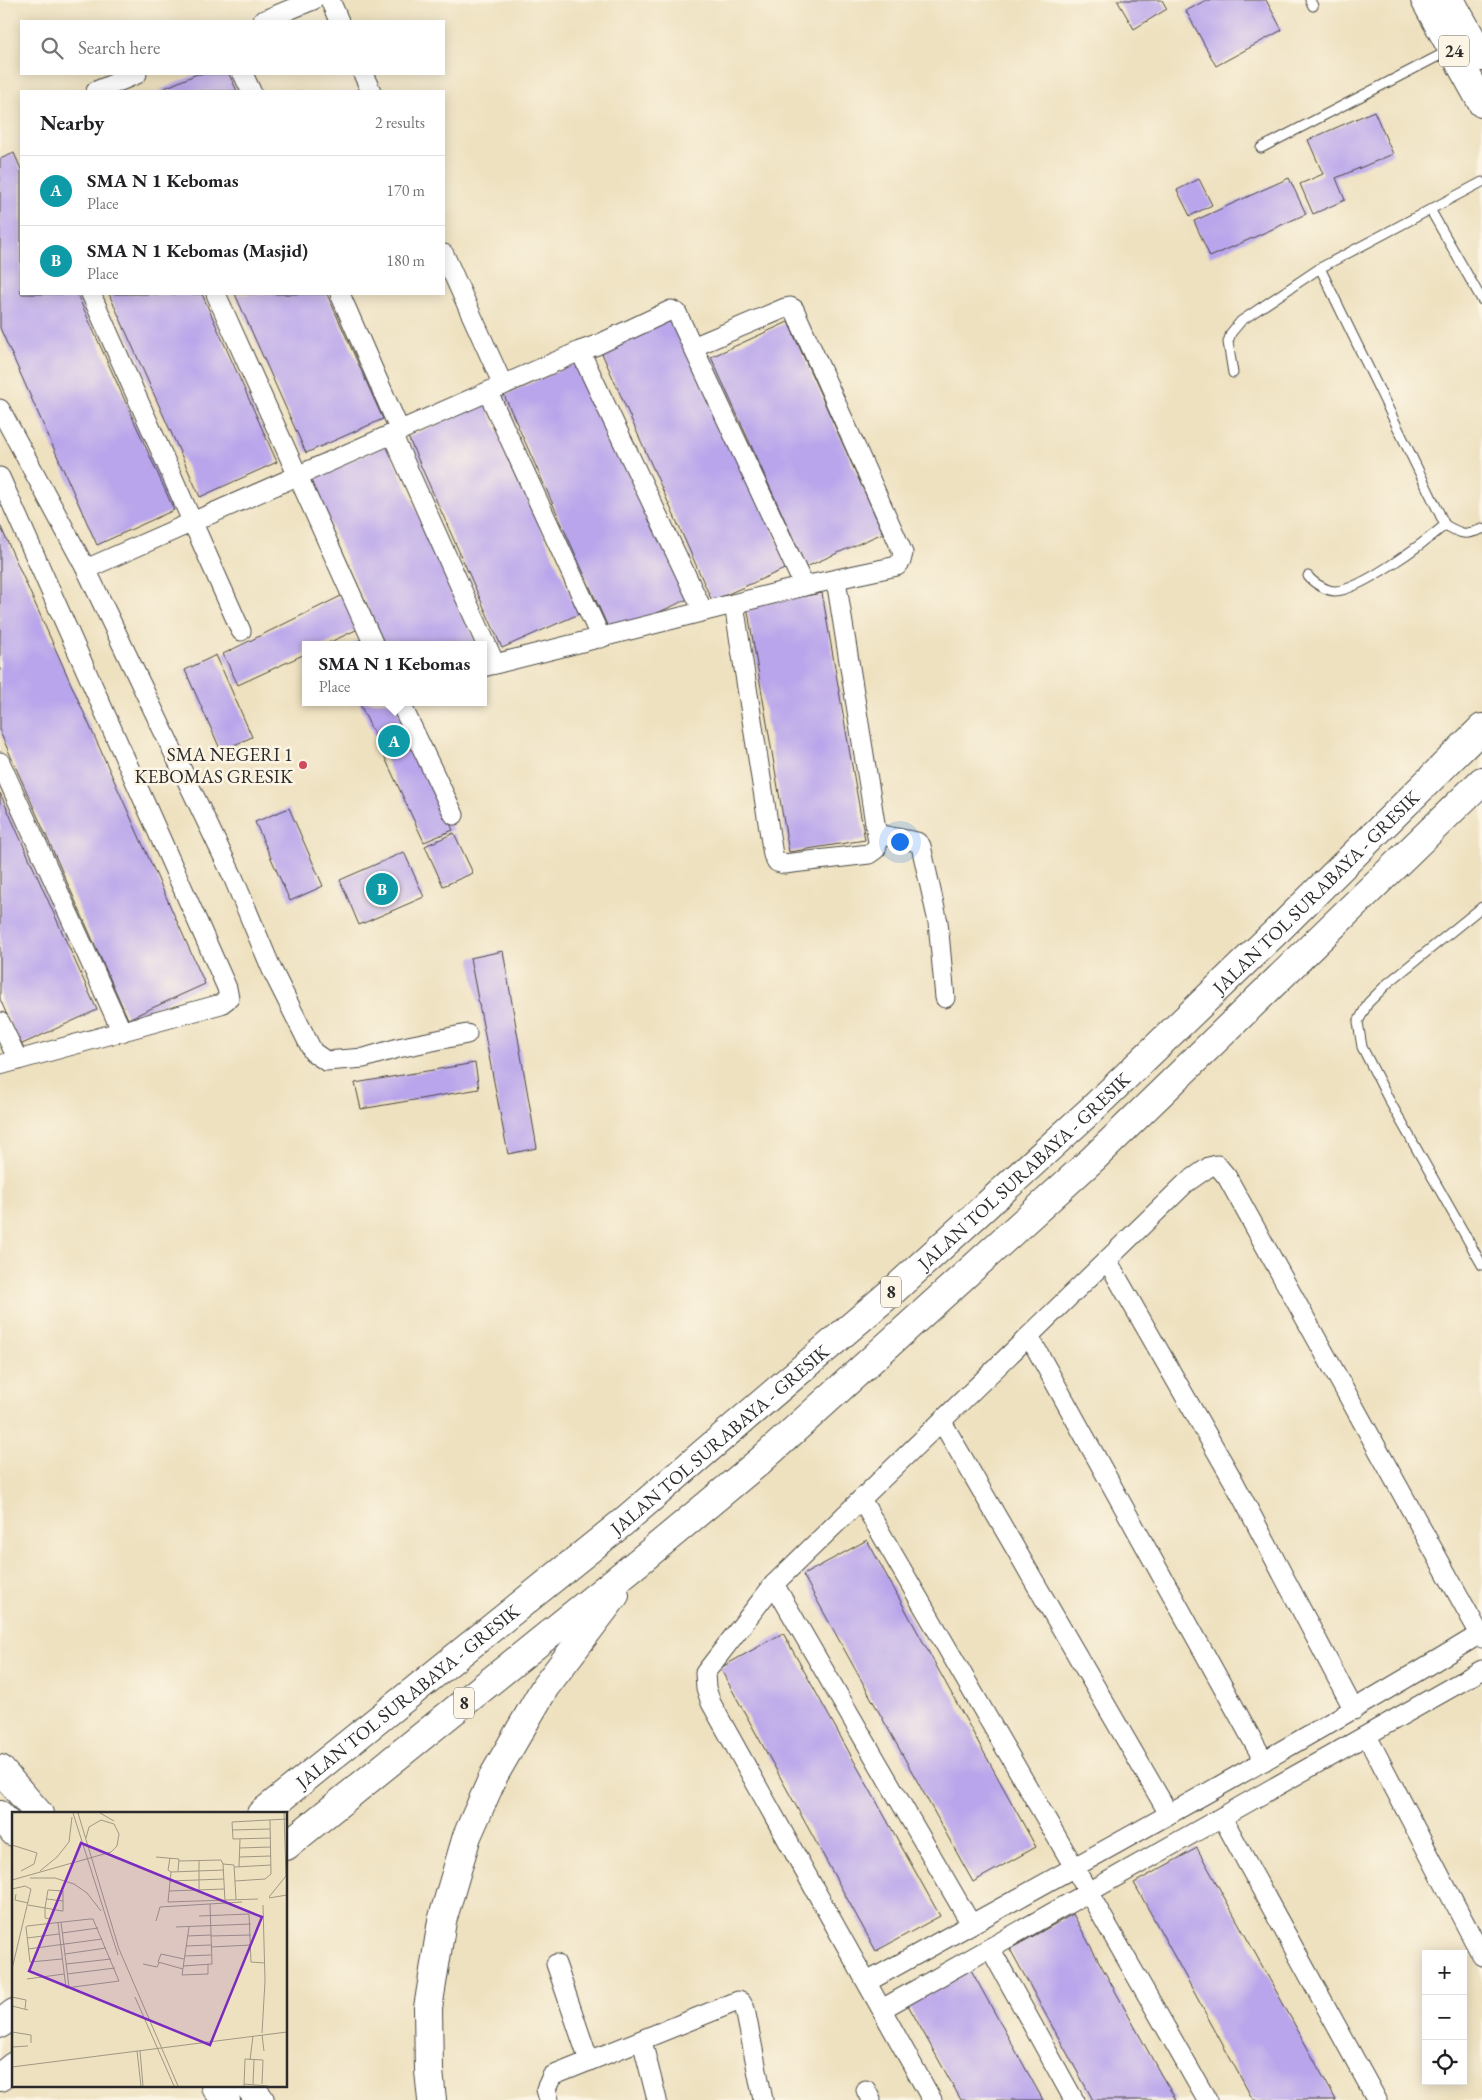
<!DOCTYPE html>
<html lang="en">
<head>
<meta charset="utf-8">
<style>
	body { margin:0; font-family:"EB Garamond",serif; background:#f2f2f2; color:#202124 }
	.controls { position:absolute; right:15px; bottom:15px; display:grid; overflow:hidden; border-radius:0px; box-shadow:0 2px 12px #0003 }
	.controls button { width:45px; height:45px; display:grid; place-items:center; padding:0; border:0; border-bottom:1px solid #e0e0e0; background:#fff; color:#202124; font:25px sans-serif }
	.you { position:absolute; left:899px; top:841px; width:18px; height:18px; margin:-12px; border:4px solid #fff; border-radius:50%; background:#1a73e8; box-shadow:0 0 0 8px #1a73e833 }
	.badge { display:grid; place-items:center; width:32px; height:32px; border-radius:50%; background:#d1495b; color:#fff; font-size:16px; font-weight:700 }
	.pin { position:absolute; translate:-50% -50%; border:2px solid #fff; box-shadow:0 1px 5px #0006 }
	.popup { position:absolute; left:302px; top:641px; width:185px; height:65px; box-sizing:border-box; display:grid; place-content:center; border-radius:0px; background:#fff; filter:drop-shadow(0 1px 4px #0005); font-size:16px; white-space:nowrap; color:#757577 }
	.popup b { font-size:19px; color:#202124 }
	.popup::after { content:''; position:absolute; left:50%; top:100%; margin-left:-10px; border:10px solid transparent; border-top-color:#fff }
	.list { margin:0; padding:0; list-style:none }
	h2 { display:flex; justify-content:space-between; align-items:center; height:65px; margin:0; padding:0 20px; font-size:21px }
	h2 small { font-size:16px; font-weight:400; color:#757577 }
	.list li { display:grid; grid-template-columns:32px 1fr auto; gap:15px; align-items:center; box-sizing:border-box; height:70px; padding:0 20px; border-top:1px solid #e0e0e0 }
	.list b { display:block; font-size:19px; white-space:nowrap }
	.list p { margin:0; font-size:16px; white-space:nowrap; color:#757577 }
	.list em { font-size:16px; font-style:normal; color:#757577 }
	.icon { flex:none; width:28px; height:28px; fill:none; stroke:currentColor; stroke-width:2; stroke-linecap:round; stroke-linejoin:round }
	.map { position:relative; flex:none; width:1482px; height:2100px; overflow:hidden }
	.search { position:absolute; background:#fff; box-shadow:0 2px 12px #0003; left:20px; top:20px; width:425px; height:55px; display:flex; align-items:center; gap:12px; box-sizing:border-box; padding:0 18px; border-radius:0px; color:#757577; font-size:19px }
	.panel { position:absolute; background:#fff; box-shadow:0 2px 12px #0003; left:20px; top:90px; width:425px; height:205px; border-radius:0px }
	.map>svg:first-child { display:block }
	.building { fill:#b9a5eb }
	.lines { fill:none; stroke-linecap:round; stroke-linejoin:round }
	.service-casing { stroke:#484641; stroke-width:11 }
	.minor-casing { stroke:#484641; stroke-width:21 }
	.trunk-casing { stroke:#484641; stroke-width:30 }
	.motorway-casing { stroke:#484641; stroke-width:30 }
	.service { stroke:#fff; stroke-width:9 }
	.minor { stroke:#fff; stroke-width:19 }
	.trunk { stroke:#fff; stroke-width:28 }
	.motorway { stroke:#fff; stroke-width:28 }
	.poi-dot { fill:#d1495b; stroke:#fcf5e5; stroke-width:2 }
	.labels { text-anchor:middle; stroke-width:5; stroke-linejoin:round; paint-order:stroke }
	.shield { fill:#fcf5e5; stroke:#6a6863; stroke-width:1 }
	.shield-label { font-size:18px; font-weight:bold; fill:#2b2b2b }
	.poi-label { font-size:19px; fill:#2b2b2b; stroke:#fcf5e5; text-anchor:end }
	.street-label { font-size:19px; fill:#2b2b2b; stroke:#fcf5e5 }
	.inset-road { fill:none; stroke:#a09884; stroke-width:1 }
	.view { fill:#7b2cbf; fill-opacity:0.15; stroke:#7b2cbf; stroke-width:2.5 }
	.inset-edge { fill:none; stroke:#2b2b2b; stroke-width:2.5 }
</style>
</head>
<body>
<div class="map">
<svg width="1482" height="2100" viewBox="0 0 1482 2100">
	<rect width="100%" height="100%" fill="#fcf5e5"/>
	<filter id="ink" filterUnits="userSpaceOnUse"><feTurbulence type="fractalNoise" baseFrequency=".02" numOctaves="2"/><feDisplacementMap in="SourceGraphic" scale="10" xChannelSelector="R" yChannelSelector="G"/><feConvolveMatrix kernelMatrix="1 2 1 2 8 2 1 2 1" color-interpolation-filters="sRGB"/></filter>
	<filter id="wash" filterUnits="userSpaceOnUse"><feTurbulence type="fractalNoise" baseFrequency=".0096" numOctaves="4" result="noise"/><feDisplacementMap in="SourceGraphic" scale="20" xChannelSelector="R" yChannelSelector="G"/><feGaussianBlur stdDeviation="1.12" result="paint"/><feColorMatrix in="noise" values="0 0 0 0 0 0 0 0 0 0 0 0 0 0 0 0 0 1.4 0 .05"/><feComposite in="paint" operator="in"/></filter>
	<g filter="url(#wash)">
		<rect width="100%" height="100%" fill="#eee1c0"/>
		<g id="blocks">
			<g class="building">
				<path d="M1117,0H1162L1167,9L1134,29Z"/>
				<path d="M1206,0H1266L1282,30L1216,66L1186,11Z"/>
				<path d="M197,74H229L237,91H158Z"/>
				<path d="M1374,111L1393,154L1336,178L1345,200L1313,214L1300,184L1323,174L1308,140Z"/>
				<path d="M14,153L21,169V294H77L174,510L97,545L0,328V159Z"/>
				<path d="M1289,178L1306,214L1210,257L1194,221Z"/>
				<path d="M1199,179L1212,205L1190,216L1177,190Z"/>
				<path d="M109,294H202L277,462L200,497Z"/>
				<path d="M235,294H327L383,419L306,453Z"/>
				<path d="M677,315L789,567L712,601L600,349Z"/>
				<path d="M788,322L883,533L806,567L711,357Z"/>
				<path d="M581,361L688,599L611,634L504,395Z"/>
				<path d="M485,403L579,614L502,648L408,437Z"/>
				<path d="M387,445L477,645H385L310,479Z"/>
				<path d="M0,525L205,984L128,1019L0,732Z"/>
				<path d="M822,593L865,840L789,852L747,606Z"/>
				<path d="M343,595L358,629L324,645H305V654L238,685L223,654Z"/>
				<path d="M364,638L367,645H350Z"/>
				<path d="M216,655L252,737L221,751L185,670Z"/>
				<path d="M359,702H394L453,830L424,842Z"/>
				<path d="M0,793L97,1010L20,1045L0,999Z"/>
				<path d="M289,808L323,886L290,901L255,822Z"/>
				<path d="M454,833L473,873L443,886L425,846Z"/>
				<path d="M404,852L424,897L359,925L340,880Z"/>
				<path d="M503,951L537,1148L508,1154L470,958Z"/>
				<path d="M475,1063L479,1089L361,1109L355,1083Z"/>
				<path d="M867,1540L1036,1847L973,1882L803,1575Z"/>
				<path d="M783,1633L940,1916L876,1951L720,1668Z"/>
				<path d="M1197,1848L1291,2018L1336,2100H1253L1177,1961L1134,1883Z"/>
				<path d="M1073,1914L1160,2073L1176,2100H1093L1046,2015L1010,1949Z"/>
				<path d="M971,1970L1033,2082L1043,2100H961L908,2005Z"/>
			</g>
		</g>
	</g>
	<g filter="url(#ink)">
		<use href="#blocks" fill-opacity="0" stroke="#484641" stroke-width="1"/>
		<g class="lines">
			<defs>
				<g id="service">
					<path d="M1310,0L1313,6"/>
					<path d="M1261,148L1450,50"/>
					<path d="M1431,211L1482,300"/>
					<path d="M1320,268L1445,525C1462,534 1463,536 1482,529"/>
					<path d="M1233,373L1228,342L1231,333L1241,321L1320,268L1482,182"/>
					<path d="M1308,576C1313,583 1327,591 1335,591C1360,591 1426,541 1445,525"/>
					<path d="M1482,907L1388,983L1368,1003L1358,1022L1362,1047L1389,1100L1482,1265"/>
				</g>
				<g id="minor">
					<path d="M330,0L339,21"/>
					<path d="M262,21L313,0"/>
					<path d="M243,74L251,91"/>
					<path d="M363,74L371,91"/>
					<path d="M96,91L137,74"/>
					<path d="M444,254L503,385"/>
					<path d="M91,294L241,631"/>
					<path d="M216,294L374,645"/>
					<path d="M340,294L400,431"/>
					<path d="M580,351L703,611"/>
					<path d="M488,392L601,638"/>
					<path d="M0,409L86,569L233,877L272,970L313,1052L326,1061L364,1058L398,1048L467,1034"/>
					<path d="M392,434L495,664"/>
					<path d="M0,477L227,988L229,998L221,1004L0,1065"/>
					<path d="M86,569L580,351L597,345L671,310L677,313L804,586"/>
					<path d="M734,604L773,855L777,862L784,864L869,854L876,849L878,842L836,580"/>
					<path d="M483,667L804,586L897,566L901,561L903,553L794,309L790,307L785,308L693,347"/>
					<path d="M400,702L454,815"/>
					<path d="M0,762L122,1032"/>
					<path d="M877,834L917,842L921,846L938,922L945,998"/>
					<path d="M0,1022L18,1060"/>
					<path d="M1107,1260L1234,1482L1354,1710"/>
					<path d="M1029,1336L1264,1761"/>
					<path d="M942,1422L1169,1814"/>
					<path d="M861,1499L1074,1867L1207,2100"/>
					<path d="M774,1584L971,1924"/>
					<path d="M1367,1736L1482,1956"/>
					<path d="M1222,1817L1377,2100"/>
					<path d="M990,1948L1074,2100"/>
					<path d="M556,1964L589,2061"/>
					<path d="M867,1982C1072,1868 1279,1756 1480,1634"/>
					<path d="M882,2009L1482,1670"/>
					<path d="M642,2041L657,2100"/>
					<path d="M866,2090L871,2100"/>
					<path d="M549,2100L546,2089L552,2076L738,2001L741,2002L745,2009L763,2100"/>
					<path d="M932,2100L711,1703L706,1688L705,1673L774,1584L1186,1183L1209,1167L1217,1165L1227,1177L1482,1638"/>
				</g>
				<g id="trunk">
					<path d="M1425,0L1482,103"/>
					<path d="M1450,0L1482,57"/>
				</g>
				<g id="motorway">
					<path d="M0,1769L39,1814"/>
					<path id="s1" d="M261,1814L622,1523L895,1289L1092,1109L1281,927L1482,728"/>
					<path d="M0,1815L14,1832"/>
					<path d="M286,1846L641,1560L759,1462L1094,1158L1482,781"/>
					<path d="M0,2024L14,2013"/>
					<path d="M0,2077L14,2066"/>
					<path d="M215,2086L226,2100"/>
					<path d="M249,2086L260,2100"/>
					<path d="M432,2100L429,2071L428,2008L442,1921L467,1836L494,1775L545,1687L615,1595"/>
				</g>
			</defs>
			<use href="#service" class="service-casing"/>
			<use href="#minor" class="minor-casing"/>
			<use href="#trunk" class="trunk-casing"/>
			<use href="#motorway" class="motorway-casing"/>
			<use href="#service" class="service"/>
			<use href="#minor" class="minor"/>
			<use href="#trunk" class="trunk"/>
			<use href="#motorway" class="motorway"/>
		</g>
	</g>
	<circle class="poi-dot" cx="303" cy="765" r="5"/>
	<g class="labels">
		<g class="shield">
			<rect x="1439" y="35.5" width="30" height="31" rx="4"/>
			<rect x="881" y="1276.5" width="20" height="31" rx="4"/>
			<rect x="454" y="1687.5" width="20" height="31" rx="4"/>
		</g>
		<g class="shield-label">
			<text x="1454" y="57">24</text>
			<text x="891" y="1298">8</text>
			<text x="464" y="1709">8</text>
		</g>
		<g class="poi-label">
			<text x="293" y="761">SMA NEGERI 1<tspan x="293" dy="22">KEBOMAS GRESIK</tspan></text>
		</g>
		<g class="street-label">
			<text dy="7" stroke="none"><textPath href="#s1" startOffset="1402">JALAN TOL SURABAYA - GRESIK</textPath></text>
			<text dy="7" stroke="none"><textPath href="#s1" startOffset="998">JALAN TOL SURABAYA - GRESIK</textPath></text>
			<text dy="7" stroke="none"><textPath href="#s1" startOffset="592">JALAN TOL SURABAYA - GRESIK</textPath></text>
			<text dy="7" stroke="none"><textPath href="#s1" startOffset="188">JALAN TOL SURABAYA - GRESIK</textPath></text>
		</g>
	</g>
	<g transform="translate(12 1812)">
		<rect width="275" height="275" fill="#eee1c0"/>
		<path class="inset-road" d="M61,1L106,143M66,1L107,137L166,274M88,1L102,9M221,18L258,17M259,26L221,27L220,10L275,7M0,33L25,41L22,52L9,59M227,36L259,35M144,45L167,47L166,59M227,45L259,44M158,46L156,58L159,60L212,58M167,49L209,48L211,52L222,53L224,87M187,49V78M211,52L213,89M223,55L259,53M227,55L228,27M28,59L45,45L57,30L60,5M159,60L156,90L246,87M18,66H43L62,72L75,81L89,99M0,68L99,40L105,34L107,22L102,12L89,8L77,15L74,26M158,69L212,67M223,69L253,67L259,62L258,8M0,77L13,74L19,77L0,157M157,79L212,77M4,82L3,88L16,91M257,85L274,64L272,1M257,86L275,83M35,87L51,89M16,93L50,99H51V79L36,78L33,96V106L39,107M187,104L237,102L239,150L253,151M144,109L148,95L230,90M49,110L57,175M46,111L54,176L107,169L81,107H78L15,114L14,115L18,150L50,147M164,115L239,112M177,115L170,163L196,162V152M50,121L86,116M175,124L199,123M199,124L239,123M15,126L47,122M174,134L199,133M199,135L239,133M16,137L90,127M53,142L94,136M173,144L199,143M54,152L99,147M131,152L145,155L147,151M171,154L200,152L198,92M171,157L146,150L149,142L172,147M55,162L103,156M15,167L52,162M0,185L14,188L13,197M123,185L162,274M0,194L16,198M0,220L19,223V231M250,221L253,169L251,93M250,223L252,239M0,235L16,234M125,239L129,274M128,239L131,274M238,248L241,224M0,255L275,220M232,272L256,274M241,272L242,248M232,274L233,247L251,248L250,272"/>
		<path class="view" d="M69,31L250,105L198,233L17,159Z"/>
		<rect width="275" height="275" class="inset-edge"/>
	</g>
</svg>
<div class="controls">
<button>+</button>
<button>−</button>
<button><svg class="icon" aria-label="locate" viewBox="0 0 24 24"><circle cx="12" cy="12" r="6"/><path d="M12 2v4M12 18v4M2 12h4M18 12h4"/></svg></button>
</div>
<div class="you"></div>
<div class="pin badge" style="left:394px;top:741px;background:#0f9aa8">A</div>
<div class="popup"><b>SMA N 1 Kebomas</b>Place</div>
<div class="pin badge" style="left:382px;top:889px;background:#0f9aa8">B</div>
<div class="search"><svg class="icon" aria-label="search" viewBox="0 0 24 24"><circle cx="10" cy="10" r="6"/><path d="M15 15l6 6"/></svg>Search here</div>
<section class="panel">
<h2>Nearby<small>2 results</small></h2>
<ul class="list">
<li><span class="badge" style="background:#0f9aa8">A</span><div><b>SMA N 1 Kebomas</b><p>Place</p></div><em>170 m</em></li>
<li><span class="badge" style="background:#0f9aa8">B</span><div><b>SMA N 1 Kebomas (Masjid)</b><p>Place</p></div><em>180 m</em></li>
</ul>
</section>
</div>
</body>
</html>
